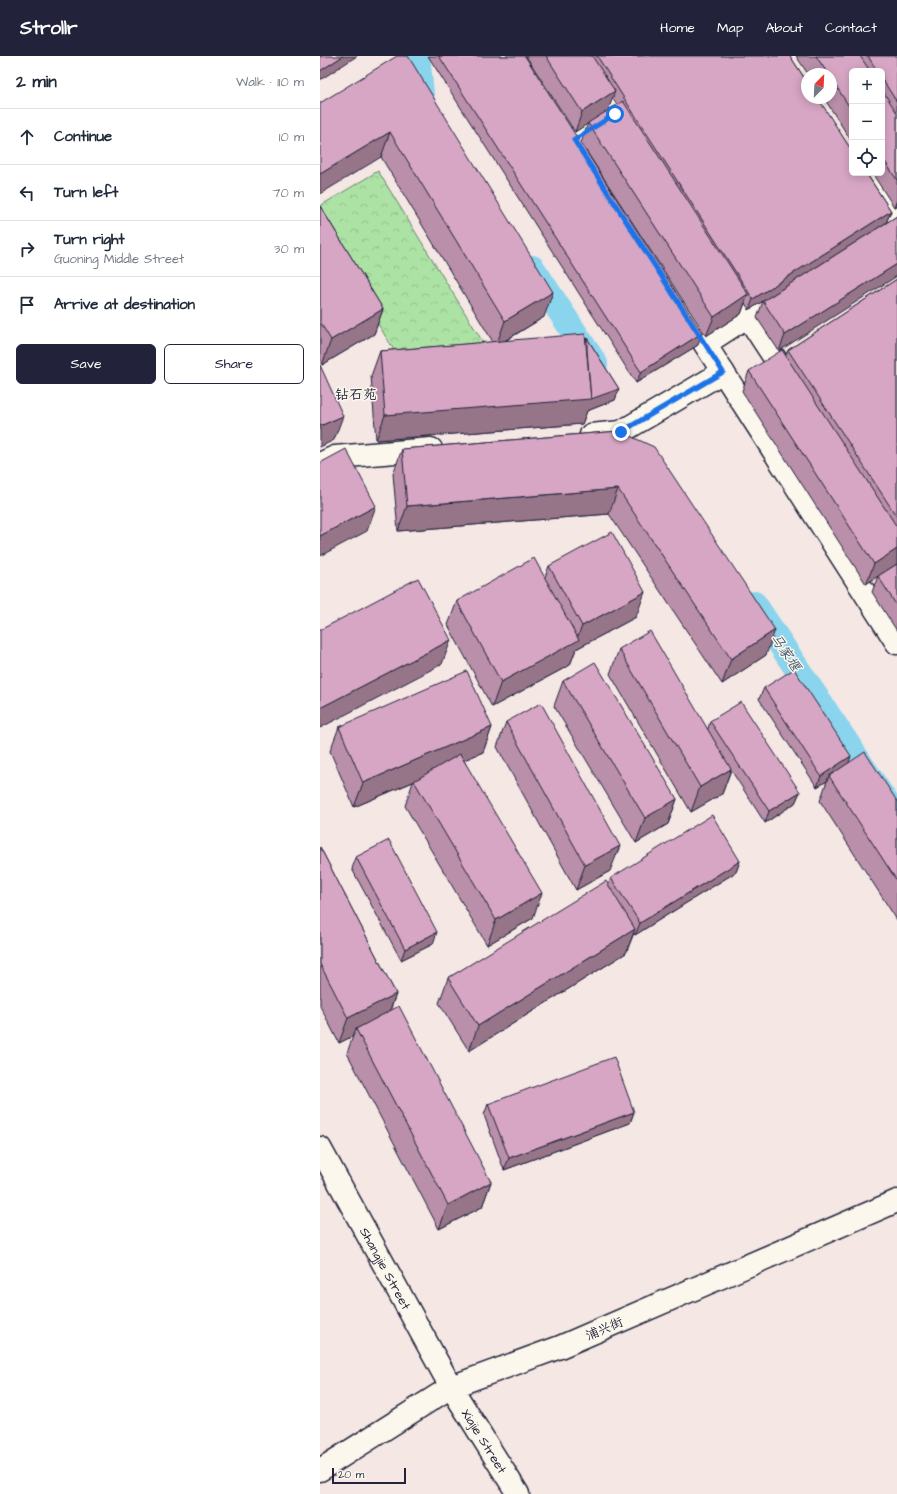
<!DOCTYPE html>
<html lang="en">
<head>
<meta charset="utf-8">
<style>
	body { margin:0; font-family:"Architects Daughter","LXGW WenKai TC",sans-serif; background:#f6f6f7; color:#1f2937 }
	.controls { position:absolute; right:12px; top:12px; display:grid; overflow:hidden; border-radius:6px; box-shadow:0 2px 10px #0003 }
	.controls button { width:36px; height:36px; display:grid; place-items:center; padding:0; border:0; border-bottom:1px solid #e0e1e3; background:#fff; color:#1f2937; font:20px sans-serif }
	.compass { position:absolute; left:481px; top:12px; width:36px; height:36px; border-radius:50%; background:#fff; box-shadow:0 2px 10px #0003; rotate:24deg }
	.scale { position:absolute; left:12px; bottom:10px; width:74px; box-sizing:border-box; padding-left:4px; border:2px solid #22223b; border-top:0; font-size:11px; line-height:14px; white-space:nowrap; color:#22223b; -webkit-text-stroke:3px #fbf7ec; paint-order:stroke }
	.stop { position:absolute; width:12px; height:12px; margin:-9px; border:3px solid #1a73e8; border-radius:50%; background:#fff }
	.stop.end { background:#1a73e8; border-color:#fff; box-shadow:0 1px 4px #0008 }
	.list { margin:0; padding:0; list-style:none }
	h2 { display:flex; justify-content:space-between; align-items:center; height:52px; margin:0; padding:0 16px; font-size:17px }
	h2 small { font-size:13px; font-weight:400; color:#747a83 }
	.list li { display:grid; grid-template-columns:26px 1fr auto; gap:12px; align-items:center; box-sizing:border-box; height:56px; padding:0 16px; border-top:1px solid #e0e1e3 }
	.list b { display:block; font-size:15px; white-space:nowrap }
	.list p { margin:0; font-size:13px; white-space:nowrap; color:#747a83 }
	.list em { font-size:13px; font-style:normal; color:#747a83 }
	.actions { display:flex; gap:8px; padding:12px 16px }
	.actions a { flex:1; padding:9px 0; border:1px solid #22223b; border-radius:6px; text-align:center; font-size:14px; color:#22223b }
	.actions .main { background:#22223b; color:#fff }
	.icon { flex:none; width:22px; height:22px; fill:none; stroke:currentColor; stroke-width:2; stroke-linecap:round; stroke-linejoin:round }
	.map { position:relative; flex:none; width:577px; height:1438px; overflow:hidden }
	header { display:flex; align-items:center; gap:24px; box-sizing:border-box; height:56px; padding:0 20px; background:#22223b; color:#fff }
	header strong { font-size:19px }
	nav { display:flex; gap:22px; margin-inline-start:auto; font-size:14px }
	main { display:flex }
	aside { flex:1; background:#fff }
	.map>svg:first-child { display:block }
	.park { fill:url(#park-crowns); stroke:#678270 }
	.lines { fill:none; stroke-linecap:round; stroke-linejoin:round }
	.canal { stroke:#8bd4ed; stroke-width:26 }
	.minor-casing { stroke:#22223b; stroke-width:25 }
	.minor { stroke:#fbf7ec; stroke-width:22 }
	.wall { fill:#b98fa9; stroke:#22223b; fill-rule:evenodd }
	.shaded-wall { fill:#967489; stroke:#22223b }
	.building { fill:#d7a6c4; stroke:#22223b }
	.route { stroke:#1a73e8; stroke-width:5 }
	.labels { text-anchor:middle; stroke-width:3; stroke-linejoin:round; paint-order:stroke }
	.street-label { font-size:13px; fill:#22223b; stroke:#fbf7ec }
	.neighbourhood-label { font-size:14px; fill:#22223b; stroke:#fbf7ec }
	.water-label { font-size:14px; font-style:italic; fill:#425770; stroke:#fbf7ec }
</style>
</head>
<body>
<header>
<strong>Strollr</strong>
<nav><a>Home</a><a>Map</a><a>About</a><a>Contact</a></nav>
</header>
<main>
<aside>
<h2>2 min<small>Walk · 110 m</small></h2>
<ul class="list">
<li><svg class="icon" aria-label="ahead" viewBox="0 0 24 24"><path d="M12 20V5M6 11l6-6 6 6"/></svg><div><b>Continue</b></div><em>10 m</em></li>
<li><svg class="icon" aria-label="left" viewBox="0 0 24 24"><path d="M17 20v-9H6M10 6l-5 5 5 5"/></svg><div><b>Turn left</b></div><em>70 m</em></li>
<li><svg class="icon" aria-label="right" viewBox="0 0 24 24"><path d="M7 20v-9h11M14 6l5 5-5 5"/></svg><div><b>Turn right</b><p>Guoning Middle Street</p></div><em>30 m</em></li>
<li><svg class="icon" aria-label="arrive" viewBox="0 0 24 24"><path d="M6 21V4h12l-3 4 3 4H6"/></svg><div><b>Arrive at destination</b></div></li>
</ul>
<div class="actions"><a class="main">Save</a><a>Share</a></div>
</aside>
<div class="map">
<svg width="577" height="1438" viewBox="0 0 577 1438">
	<defs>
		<pattern id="park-crowns" width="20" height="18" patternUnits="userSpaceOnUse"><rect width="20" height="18" fill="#ace2a4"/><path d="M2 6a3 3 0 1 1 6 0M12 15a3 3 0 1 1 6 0" fill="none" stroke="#94c28e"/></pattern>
	</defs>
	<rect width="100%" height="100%" fill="#f4e7e4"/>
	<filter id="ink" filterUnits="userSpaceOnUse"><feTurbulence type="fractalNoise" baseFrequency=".025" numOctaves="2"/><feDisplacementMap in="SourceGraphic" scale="8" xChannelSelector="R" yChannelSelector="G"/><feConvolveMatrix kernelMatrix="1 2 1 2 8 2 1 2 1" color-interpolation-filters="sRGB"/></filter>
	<g filter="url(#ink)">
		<path class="park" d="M58,115L169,296L80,304L0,173V150Z"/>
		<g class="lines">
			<g class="canal">
				<path d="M97,0L102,47L105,51"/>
				<path d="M212,212L275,308"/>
				<path d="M434,548L577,763"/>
			</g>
			<defs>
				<g id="minor">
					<path d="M257,0L308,78"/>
					<path d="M254,84L290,61"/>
					<path d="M543,117L577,169"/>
					<path d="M407,229L469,324"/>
					<path d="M365,257L577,587"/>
					<path d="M385,288L439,253"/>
					<path d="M271,379L301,376L403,316"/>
					<path d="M0,408L15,401L111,393"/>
					<path id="s1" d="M0,1092L131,1331L198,1438"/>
					<path d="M0,1414L131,1331L240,1291L577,1145"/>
				</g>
			</defs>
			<use href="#minor" class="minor-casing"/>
			<use href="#minor" class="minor"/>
		</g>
		<g class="wall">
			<path d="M77,0L224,261L185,285H266L267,282L299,333L295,344L267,355L262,368L56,384L51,320L60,295L173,286L61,101Z"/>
			<path d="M108,0H205L378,289L316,327Z"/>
			<path d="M206,0H470L571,155L566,167L429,254L425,247L421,258L386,280L261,87L268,67L255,76ZM292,42L297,49L288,54Z"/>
			<path d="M476,0H577V150L574,151L552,117H562V15H532V86L504,42H511V18H488Z"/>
			<path d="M0,150L63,253L54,278L2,309L0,306Z"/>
			<path d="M577,160L459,295L437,262L443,245Z"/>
			<path d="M577,223V575L552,536L558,520L546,528L422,335L429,315L466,299L468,294Z"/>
			<path d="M299,375L446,599L402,628L289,458L78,475L73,418L82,393Z"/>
			<path d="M229,510L316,561L256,593L250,609L172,651L128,569L137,545L225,521Z"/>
			<path d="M299,593L388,673L390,665L480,736L475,747L445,767L411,714L402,738L371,756L290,618Z"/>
			<path d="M243,625L357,743L348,768L316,787L234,650Z"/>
			<path d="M444,632L528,708L577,745V864L500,745L507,725L497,731L439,643Z"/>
			<path d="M186,666L290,815L256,834L177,691Z"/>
			<path d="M19,671H172L163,696L144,704L213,862L167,889L85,750L93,726L34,751L10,695Z"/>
			<path d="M0,791L76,938L70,955L171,1126L162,1151L119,1173L27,997L33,980L19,987L0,950Z"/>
			<path d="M36,801L113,888L81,904L32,813Z"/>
			<path d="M420,805L416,816L315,879L314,877L306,897L149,995L119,947L128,922L288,829L291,822Z"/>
			<path d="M168,1048L314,1056L310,1067L184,1114L164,1059Z"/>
		</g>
		<g class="shaded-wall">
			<path d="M23,0H37L0,24V15Z"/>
			<path d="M295,35L288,55L255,76L262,56Z"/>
			<path d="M70,76L61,101L0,138V118Z"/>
			<path d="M577,144V150L574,151Z"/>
			<path d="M571,155L566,167L429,254L433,243Z"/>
			<path d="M577,208V220L459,295L465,279Z"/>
			<path d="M233,236L224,261L176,290L185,265Z"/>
			<path d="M428,238L421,258L386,280L394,261Z"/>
			<path d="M63,253L54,278L2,309L11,284Z"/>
			<path d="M382,277L378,289L316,327L321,316Z"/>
			<path d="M299,333L295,344L267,355L262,368L56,384L65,359Z"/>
			<path d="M23,360L14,384L0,391V370Z"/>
			<path d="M298,433L289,458L78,475L87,450Z"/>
			<path d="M56,450L47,475L0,500V480Z"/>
			<path d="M577,493V508L546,528L554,508Z"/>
			<path d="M325,536L316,561L256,593L250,609L172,651L181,626L256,585L262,570Z"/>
			<path d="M455,574L446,599L402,628L411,603Z"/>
			<path d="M131,584L122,608L0,672V652Z"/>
			<path d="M172,671L163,696L34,751L43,727Z"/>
			<path d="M531,700L527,712L509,720L507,725L497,731L501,720Z"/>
			<path d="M411,713L402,738L371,756L380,731Z"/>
			<path d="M480,736L475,747L445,767L449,755Z"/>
			<path d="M357,743L348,768L316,787L325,762Z"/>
			<path d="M300,790L290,815L256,834L265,809Z"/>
			<path d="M420,805L416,816L315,879L320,867Z"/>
			<path d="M222,837L213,862L167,889L176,864Z"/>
			<path d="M315,873L306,897L149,995L158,970Z"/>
			<path d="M117,876L113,888L81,904L85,893Z"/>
			<path d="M76,938L67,962L36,973L33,980L19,987L28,962Z"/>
			<path d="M314,1056L310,1067L184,1114L189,1102Z"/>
			<path d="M171,1126L162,1151L119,1173L128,1149Z"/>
		</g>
		<g class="building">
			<path d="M0,0H23L0,15Z"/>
			<path d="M77,0H88L233,236L185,265L70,76L0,118V47Z"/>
			<path d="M119,0H205L382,277L321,316Z"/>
			<path d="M226,0H272L295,35L262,56Z"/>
			<path d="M277,0H470L487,26V42H498L532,95V117H546L571,155L433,243Z"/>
			<path d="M496,0H540L550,15H532V55L511,22V18H508Z"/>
			<path d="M548,0H577V46L562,23V15H557Z"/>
			<path d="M562,34L577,57V124L562,101Z"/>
			<path d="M303,45L428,238L394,261L268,67Z"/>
			<path d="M0,150L63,253L11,284L0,266Z"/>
			<path d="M577,160V208L465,279L443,245Z"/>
			<path d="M577,223V461L468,294Z"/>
			<path d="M265,278L271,343L65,359L60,295Z"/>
			<path d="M267,282L299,333L271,343L267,294Z"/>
			<path d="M462,294L577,471V493L554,508L429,315Z"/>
			<path d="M0,309L23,360L0,370Z"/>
			<path d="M299,375L334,391L455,574L411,603L298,433L87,450L82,393Z"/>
			<path d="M26,393L56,450L0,480V407Z"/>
			<path d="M292,476L325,536L262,570L229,510Z"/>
			<path d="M214,502L259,584L181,626L137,545Z"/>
			<path d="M577,508V550L558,520Z"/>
			<path d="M98,522L131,584L0,652V574Z"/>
			<path d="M330,575L411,713L380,731L299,593Z"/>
			<path d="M275,606L357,743L325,762L243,625Z"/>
			<path d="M474,613L531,700L501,720L444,632Z"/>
			<path d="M147,615L172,671L43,727L19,671Z"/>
			<path d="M421,646L480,736L449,755L390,665Z"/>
			<path d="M221,647L300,790L265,809L186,666Z"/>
			<path d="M545,696L577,745V825L509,720Z"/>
			<path d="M140,698L222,837L176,864L94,725Z"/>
			<path d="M392,759L420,805L320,867L291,822Z"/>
			<path d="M69,784L117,876L85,893L36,801Z"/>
			<path d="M0,791L76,938L28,962L0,908Z"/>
			<path d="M286,825L315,873L158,970L128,922Z"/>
			<path d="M79,950L171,1126L128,1149L36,973Z"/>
			<path d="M294,1001L314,1056L189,1102L168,1048Z"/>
		</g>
	</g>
	<g class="lines" filter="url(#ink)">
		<path class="route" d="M295,58L254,84L403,316L301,376"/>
	</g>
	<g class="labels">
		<g class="street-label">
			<text dy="5" stroke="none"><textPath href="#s1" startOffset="137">Shangjie Street</textPath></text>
			<text transform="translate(284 1272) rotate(-23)" y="5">浦兴街</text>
			<text dy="5" stroke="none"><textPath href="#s1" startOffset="336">Xiajie Street</textPath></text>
		</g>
		<g class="neighbourhood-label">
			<text x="36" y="343">钻石苑</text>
		</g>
		<g class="water-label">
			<text transform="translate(466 596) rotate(56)" y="5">马家堰</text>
		</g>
	</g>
</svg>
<div class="controls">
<button>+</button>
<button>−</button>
<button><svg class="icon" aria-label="locate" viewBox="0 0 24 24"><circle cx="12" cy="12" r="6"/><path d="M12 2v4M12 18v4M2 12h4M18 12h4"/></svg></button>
</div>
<svg class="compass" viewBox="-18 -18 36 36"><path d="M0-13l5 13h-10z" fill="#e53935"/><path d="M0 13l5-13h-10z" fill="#747a83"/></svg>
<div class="scale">20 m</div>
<div class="stop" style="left:295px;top:58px"></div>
<div class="stop end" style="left:301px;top:376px"></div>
</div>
</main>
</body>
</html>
